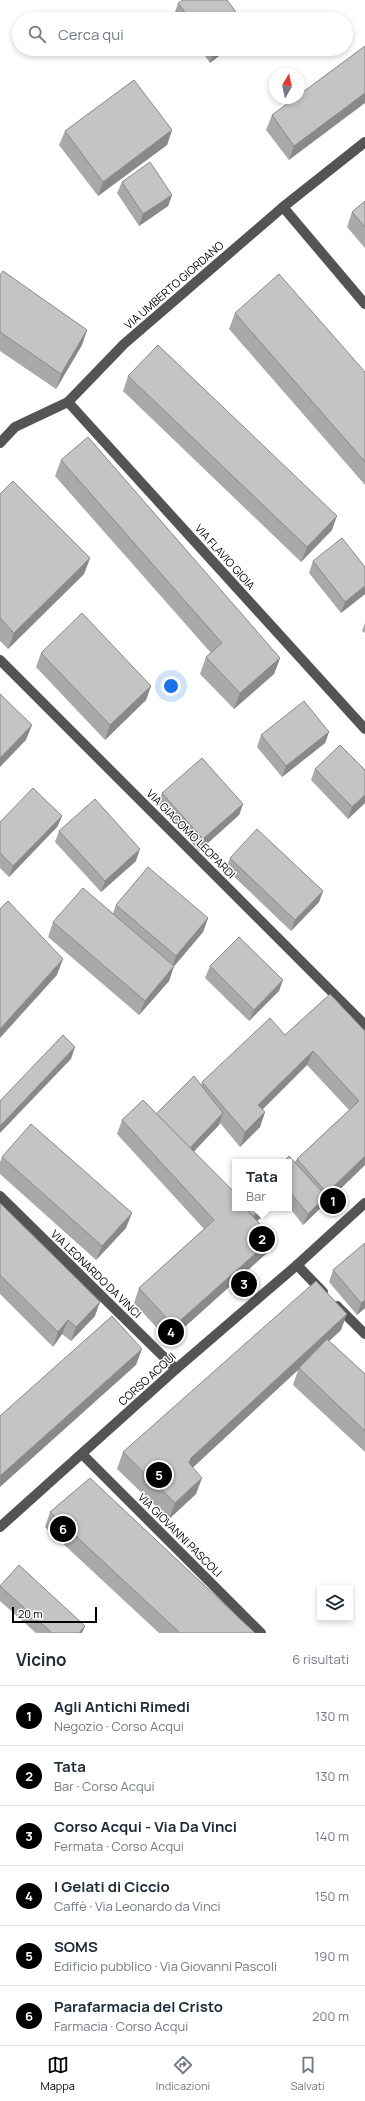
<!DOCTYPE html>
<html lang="it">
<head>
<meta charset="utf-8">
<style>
	body { margin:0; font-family:Manrope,sans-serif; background:#f2f2f3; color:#1f2937 }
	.controls { position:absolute; right:12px; bottom:12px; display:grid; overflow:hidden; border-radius:0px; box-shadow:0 2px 6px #0003 }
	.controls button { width:36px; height:36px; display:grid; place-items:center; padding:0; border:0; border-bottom:1px solid #e0e1e3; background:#fff; color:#1f2937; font:20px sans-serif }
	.compass { position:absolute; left:269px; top:68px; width:36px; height:36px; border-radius:50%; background:#fff; box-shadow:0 2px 6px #0003; rotate:9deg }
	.scale { position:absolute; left:12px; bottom:10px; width:85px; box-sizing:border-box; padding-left:4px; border:2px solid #000; border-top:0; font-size:11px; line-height:14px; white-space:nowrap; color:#000; -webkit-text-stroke:3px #fff; paint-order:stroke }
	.you { position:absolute; left:171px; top:686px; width:14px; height:14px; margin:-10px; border:3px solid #fff; border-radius:50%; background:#1a73e8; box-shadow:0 0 0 6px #1a73e833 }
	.badge { display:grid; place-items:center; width:26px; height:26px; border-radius:50%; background:#000; color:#fff; font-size:13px; font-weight:700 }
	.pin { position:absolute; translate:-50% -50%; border:2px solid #fff; box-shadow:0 1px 4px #0006 }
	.popup { position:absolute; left:232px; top:1159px; width:60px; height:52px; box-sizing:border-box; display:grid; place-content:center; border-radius:0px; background:#fff; filter:drop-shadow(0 1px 3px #0005); font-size:13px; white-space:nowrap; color:#747a83 }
	.popup b { font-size:15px; color:#1f2937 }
	.popup::after { content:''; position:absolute; left:50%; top:100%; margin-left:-8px; border:8px solid transparent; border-top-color:#fff }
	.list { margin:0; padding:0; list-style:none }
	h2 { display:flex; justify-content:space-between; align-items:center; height:52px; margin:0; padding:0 16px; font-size:17px }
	h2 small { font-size:13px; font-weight:400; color:#747a83 }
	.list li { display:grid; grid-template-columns:26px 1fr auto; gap:12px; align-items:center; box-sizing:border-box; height:60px; padding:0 16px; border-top:1px solid #e0e1e3 }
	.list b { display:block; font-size:15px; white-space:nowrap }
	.list p { margin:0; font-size:13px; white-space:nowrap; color:#747a83 }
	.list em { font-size:13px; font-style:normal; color:#747a83 }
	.icon { flex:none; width:22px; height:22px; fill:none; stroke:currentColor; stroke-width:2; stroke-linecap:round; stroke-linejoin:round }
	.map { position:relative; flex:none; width:365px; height:1633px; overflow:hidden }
	.search { position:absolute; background:#fff; box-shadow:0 2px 6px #0003; left:12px; right:12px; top:12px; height:44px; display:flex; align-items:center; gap:10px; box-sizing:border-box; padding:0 14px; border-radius:22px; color:#747a83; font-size:15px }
	.sheet { height:412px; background:#fff }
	nav { display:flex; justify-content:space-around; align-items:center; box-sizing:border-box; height:56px; border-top:1px solid #e0e1e3; background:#fff; font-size:11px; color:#747a83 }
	nav a { display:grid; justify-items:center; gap:2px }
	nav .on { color:#000 }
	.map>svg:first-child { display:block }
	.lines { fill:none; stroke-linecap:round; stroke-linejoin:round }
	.minor { stroke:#545454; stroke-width:10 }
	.wall { fill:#a9a9a9 }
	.shaded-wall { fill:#898989 }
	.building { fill:#c4c4c4; stroke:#898989 }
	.labels { text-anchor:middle; stroke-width:3; stroke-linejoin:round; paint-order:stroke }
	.street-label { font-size:11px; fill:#000; stroke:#fff }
</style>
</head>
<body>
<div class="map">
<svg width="365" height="1633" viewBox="0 0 365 1633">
	<rect width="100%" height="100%" fill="#fff"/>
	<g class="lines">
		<g class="minor">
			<path d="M283,207L365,304"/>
			<path d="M68,402L365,729"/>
			<path d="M0,443L15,427L68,402L124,344L283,207L365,142"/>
			<path d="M0,660L365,1025"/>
			<path d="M0,1196L176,1369"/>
			<path d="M297,1265L323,1292"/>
			<path d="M337,1306L365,1334"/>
			<path d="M82,1454L261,1633"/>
			<path d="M0,1527L176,1369L297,1265L365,1203"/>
		</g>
	</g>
	<g class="wall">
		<path d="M178,3L241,19H177L174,15Z"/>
		<path d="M365,46L289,160L266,130L272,115Z"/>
		<path d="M200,49H228L210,63Z"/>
		<path d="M172,130L167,145L98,196L59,145L65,131Z"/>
		<path d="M122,182L172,195L168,206L139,226L117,193Z"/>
		<path d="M365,201V248L347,227L352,212Z"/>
		<path d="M0,275L87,330L82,345L56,389L0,351Z"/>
		<path d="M235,313L365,372V485L229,329Z"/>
		<path d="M128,376L332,530L301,562L123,391Z"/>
		<path d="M61,460L280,658L274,674L234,709L200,674L206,657L211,653L55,476Z"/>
		<path d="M0,494L90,558L84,574L8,649L0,641Z"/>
		<path d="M313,561L365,567V594L341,613L309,573Z"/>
		<path d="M365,623V633L362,631Z"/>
		<path d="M41,653L151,686L146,700L105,740L36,667Z"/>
		<path d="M329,732L325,743L282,777L257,747L261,735Z"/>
		<path d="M315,769L365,770V803L348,819L311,780Z"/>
		<path d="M162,793L243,804L239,815L199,851L158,804Z"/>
		<path d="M62,816L57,827L9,877L0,868V822Z"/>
		<path d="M59,831L136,861L101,892L55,842Z"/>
		<path d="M230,858L323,891L319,902L291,931L226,869Z"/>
		<path d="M116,905L208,918L203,932L174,966L169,981L139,1015L48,937L53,922L113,913Z"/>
		<path d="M210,966L279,991L249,1021L205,978Z"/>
		<path d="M365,1031V1165L303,1225L289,1207V1162H295L297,1159L349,1110L307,1065L262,1110L265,1112L260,1127L240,1147L220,1123L219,1125L194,1151L235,1208L257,1221L273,1238L268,1252L169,1341L134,1303L139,1288L204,1229L117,1134L122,1120L156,1114L201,1085L202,1082L285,1035Z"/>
		<path d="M2,1157L126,1228L96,1260L0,1174V1162Z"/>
		<path d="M0,1203L95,1316L71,1341L62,1334L53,1347L0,1294Z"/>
		<path d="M365,1243V1308L357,1315L329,1282L333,1270Z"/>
		<path d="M341,1330L329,1341L365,1374V1452L293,1385L298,1370L192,1468L196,1494L169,1519L117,1469L123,1452Z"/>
		<path d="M50,1512L255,1633H159L45,1527Z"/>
		<path d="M0,1586L82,1633H36L0,1601Z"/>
	</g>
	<g class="shaded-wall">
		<path d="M217,49H228L210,63L214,51Z"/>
		<path d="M365,93V103L289,160L294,146Z"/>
		<path d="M172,130L167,145L98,196L103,182Z"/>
		<path d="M172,195L168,206L139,226L143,214Z"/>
		<path d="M87,330L82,345L56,389L61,374Z"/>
		<path d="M337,516L332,530L301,562L307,547Z"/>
		<path d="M90,558L84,574L8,649L14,633Z"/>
		<path d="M365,586V594L341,613L345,602Z"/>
		<path d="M280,658L274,674L234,709L240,693Z"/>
		<path d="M151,686L146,700L105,740L110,725Z"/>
		<path d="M32,725L26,740L0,767V758Z"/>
		<path d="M329,732L325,743L282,777L286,766Z"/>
		<path d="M365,795V803L348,819L352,807Z"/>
		<path d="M243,804L239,815L199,851L203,839Z"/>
		<path d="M62,816L57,827L9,877L13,866Z"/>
		<path d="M140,849L136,861L101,892L105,881Z"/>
		<path d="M323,891L319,902L291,931L295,920Z"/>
		<path d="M208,918L203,932L171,970L176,956Z"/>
		<path d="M63,959L57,975L0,1038V1029Z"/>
		<path d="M174,966L169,981L139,1015L145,1001Z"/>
		<path d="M283,980L279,991L249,1021L254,1010Z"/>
		<path d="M75,1047L71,1059L0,1133V1126Z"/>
		<path d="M313,1051L307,1065L252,1120L258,1105Z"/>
		<path d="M265,1112L260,1127L240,1147L245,1132Z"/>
		<path d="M223,1113L219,1125L184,1162L188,1150Z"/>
		<path d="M365,1156V1165L303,1225L308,1214L326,1196L327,1193Z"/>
		<path d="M263,1208H273L246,1230L250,1219Z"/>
		<path d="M132,1213L126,1228L96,1260L102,1246Z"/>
		<path d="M273,1238L268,1252L169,1341L174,1326Z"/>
		<path d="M365,1300V1308L357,1315L361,1303Z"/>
		<path d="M100,1302L95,1316L71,1341L76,1327Z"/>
		<path d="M347,1314L341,1330L186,1474L189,1463L191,1458Z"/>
		<path d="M68,1320L62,1334L53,1347L58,1332Z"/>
		<path d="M142,1349L136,1365L0,1487V1476Z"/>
		<path d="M202,1478L196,1494L169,1519L175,1503Z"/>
		<path d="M85,1626L82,1633H79Z"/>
	</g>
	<g class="building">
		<path d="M183,0H227L241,19H190L178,3Z"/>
		<path d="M365,46V93L294,146L272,115L295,98H299V95Z"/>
		<path d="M213,49H217L214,51Z"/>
		<path d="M134,80L172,130L103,182L65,131Z"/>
		<path d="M150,162L172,195L143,214L122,182Z"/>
		<path d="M365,201V227L352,212Z"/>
		<path d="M3,271L87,330L61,374L0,332V275Z"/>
		<path d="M279,274L365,372V462L235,313Z"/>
		<path d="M158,345L337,516L307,547L128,376Z"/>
		<path d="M88,437L280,658L240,693L206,657L222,643L61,460Z"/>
		<path d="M13,481L90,558L14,633L0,618V494Z"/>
		<path d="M342,538L365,567V586L345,602L313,561Z"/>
		<path d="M82,613L151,686L110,725L41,653Z"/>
		<path d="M0,694L32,725L0,758Z"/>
		<path d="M304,701L329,732L286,766L261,735Z"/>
		<path d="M340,745L365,770V795L352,807L315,769Z"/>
		<path d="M202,758L243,804L203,839L162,793Z"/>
		<path d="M33,788L62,816L13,866L0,853V822Z"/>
		<path d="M95,799L140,849L105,881L59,831Z"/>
		<path d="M257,829L323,891L295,920L230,858Z"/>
		<path d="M148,867L208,918L176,956L116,905Z"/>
		<path d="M83,888L174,966L145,1001L53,922Z"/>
		<path d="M8,901L63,959L0,1029V909Z"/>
		<path d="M239,937L283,980L254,1010L210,966Z"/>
		<path d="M330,994L365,1031V1156L327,1193L297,1159L359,1101L313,1051L258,1105L265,1112L245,1132L202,1082L270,1018L285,1035Z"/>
		<path d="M63,1035L75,1047L0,1126V1101Z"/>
		<path d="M194,1076L223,1113L190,1148L156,1114Z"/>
		<path d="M143,1100L235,1193V1208H245L273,1238L174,1326L139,1288L214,1220L122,1120Z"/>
		<path d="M31,1124L132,1213L102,1246L2,1157Z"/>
		<path d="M289,1156L326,1196L308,1214L289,1191V1162H283Z"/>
		<path d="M0,1203L100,1302L76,1327L68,1320L58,1332L0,1275Z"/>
		<path d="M245,1208H263L253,1216Z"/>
		<path d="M365,1243V1300L361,1303L333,1270Z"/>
		<path d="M316,1281L347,1314L191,1458L189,1463L202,1478L175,1503L123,1452Z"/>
		<path d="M112,1316L142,1349L0,1476V1416Z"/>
		<path d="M327,1339L365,1374V1431L299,1368Z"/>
		<path d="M90,1478L255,1633H180L50,1512Z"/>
		<path d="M19,1565L85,1626L79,1633H52L0,1586Z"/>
	</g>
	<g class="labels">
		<g class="street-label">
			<text transform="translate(174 285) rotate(-41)" y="4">VIA UMBERTO GIORDANO</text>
			<text transform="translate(225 557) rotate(48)" y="4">VIA FLAVIO GIOIA</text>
			<text transform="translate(191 834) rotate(45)" y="4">VIA GIACOMO LEOPARDI</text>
			<text transform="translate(96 1274) rotate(44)" y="4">VIA LEONARDO DA VINCI</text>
			<text transform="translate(147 1379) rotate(-42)" y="4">CORSO ACQUI</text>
			<text transform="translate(180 1535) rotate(45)" y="4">VIA GIOVANNI PASCOLI</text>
		</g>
	</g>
</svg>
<div class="controls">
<button><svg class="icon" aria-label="layers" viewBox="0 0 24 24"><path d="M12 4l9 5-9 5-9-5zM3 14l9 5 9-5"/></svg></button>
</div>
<svg class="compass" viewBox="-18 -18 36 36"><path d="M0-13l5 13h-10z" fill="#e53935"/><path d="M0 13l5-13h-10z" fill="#747a83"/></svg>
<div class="scale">20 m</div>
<div class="you"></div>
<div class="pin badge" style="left:333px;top:1201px">1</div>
<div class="pin badge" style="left:262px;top:1239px">2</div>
<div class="popup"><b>Tata</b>Bar</div>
<div class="pin badge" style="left:244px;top:1284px">3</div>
<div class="pin badge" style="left:171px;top:1332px">4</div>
<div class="pin badge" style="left:159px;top:1475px">5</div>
<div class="pin badge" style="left:63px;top:1529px">6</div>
<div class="search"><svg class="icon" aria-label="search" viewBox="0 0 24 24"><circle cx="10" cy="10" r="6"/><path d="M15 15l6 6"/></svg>Cerca qui</div>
</div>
<section class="sheet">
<h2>Vicino<small>6 risultati</small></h2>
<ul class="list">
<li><span class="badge">1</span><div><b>Agli Antichi Rimedi</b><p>Negozio · Corso Acqui</p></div><em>130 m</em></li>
<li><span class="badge">2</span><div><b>Tata</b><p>Bar · Corso Acqui</p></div><em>130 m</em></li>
<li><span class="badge">3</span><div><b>Corso Acqui - Via Da Vinci</b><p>Fermata · Corso Acqui</p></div><em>140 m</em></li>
<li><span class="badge">4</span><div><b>I Gelati di Ciccio</b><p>Caffè · Via Leonardo da Vinci</p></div><em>150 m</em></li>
<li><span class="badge">5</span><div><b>SOMS</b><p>Edificio pubblico · Via Giovanni Pascoli</p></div><em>190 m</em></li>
<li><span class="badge">6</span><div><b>Parafarmacia del Cristo</b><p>Farmacia · Corso Acqui</p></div><em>200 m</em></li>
</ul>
</section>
<nav>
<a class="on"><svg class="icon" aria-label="map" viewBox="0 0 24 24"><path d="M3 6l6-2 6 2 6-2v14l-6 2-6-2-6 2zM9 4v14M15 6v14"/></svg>Mappa</a>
<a><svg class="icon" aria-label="directions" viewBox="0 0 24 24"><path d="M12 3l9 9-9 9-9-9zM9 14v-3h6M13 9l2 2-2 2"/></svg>Indicazioni</a>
<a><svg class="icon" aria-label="saved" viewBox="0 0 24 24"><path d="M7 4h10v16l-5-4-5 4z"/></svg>Salvati</a>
</nav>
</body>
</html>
